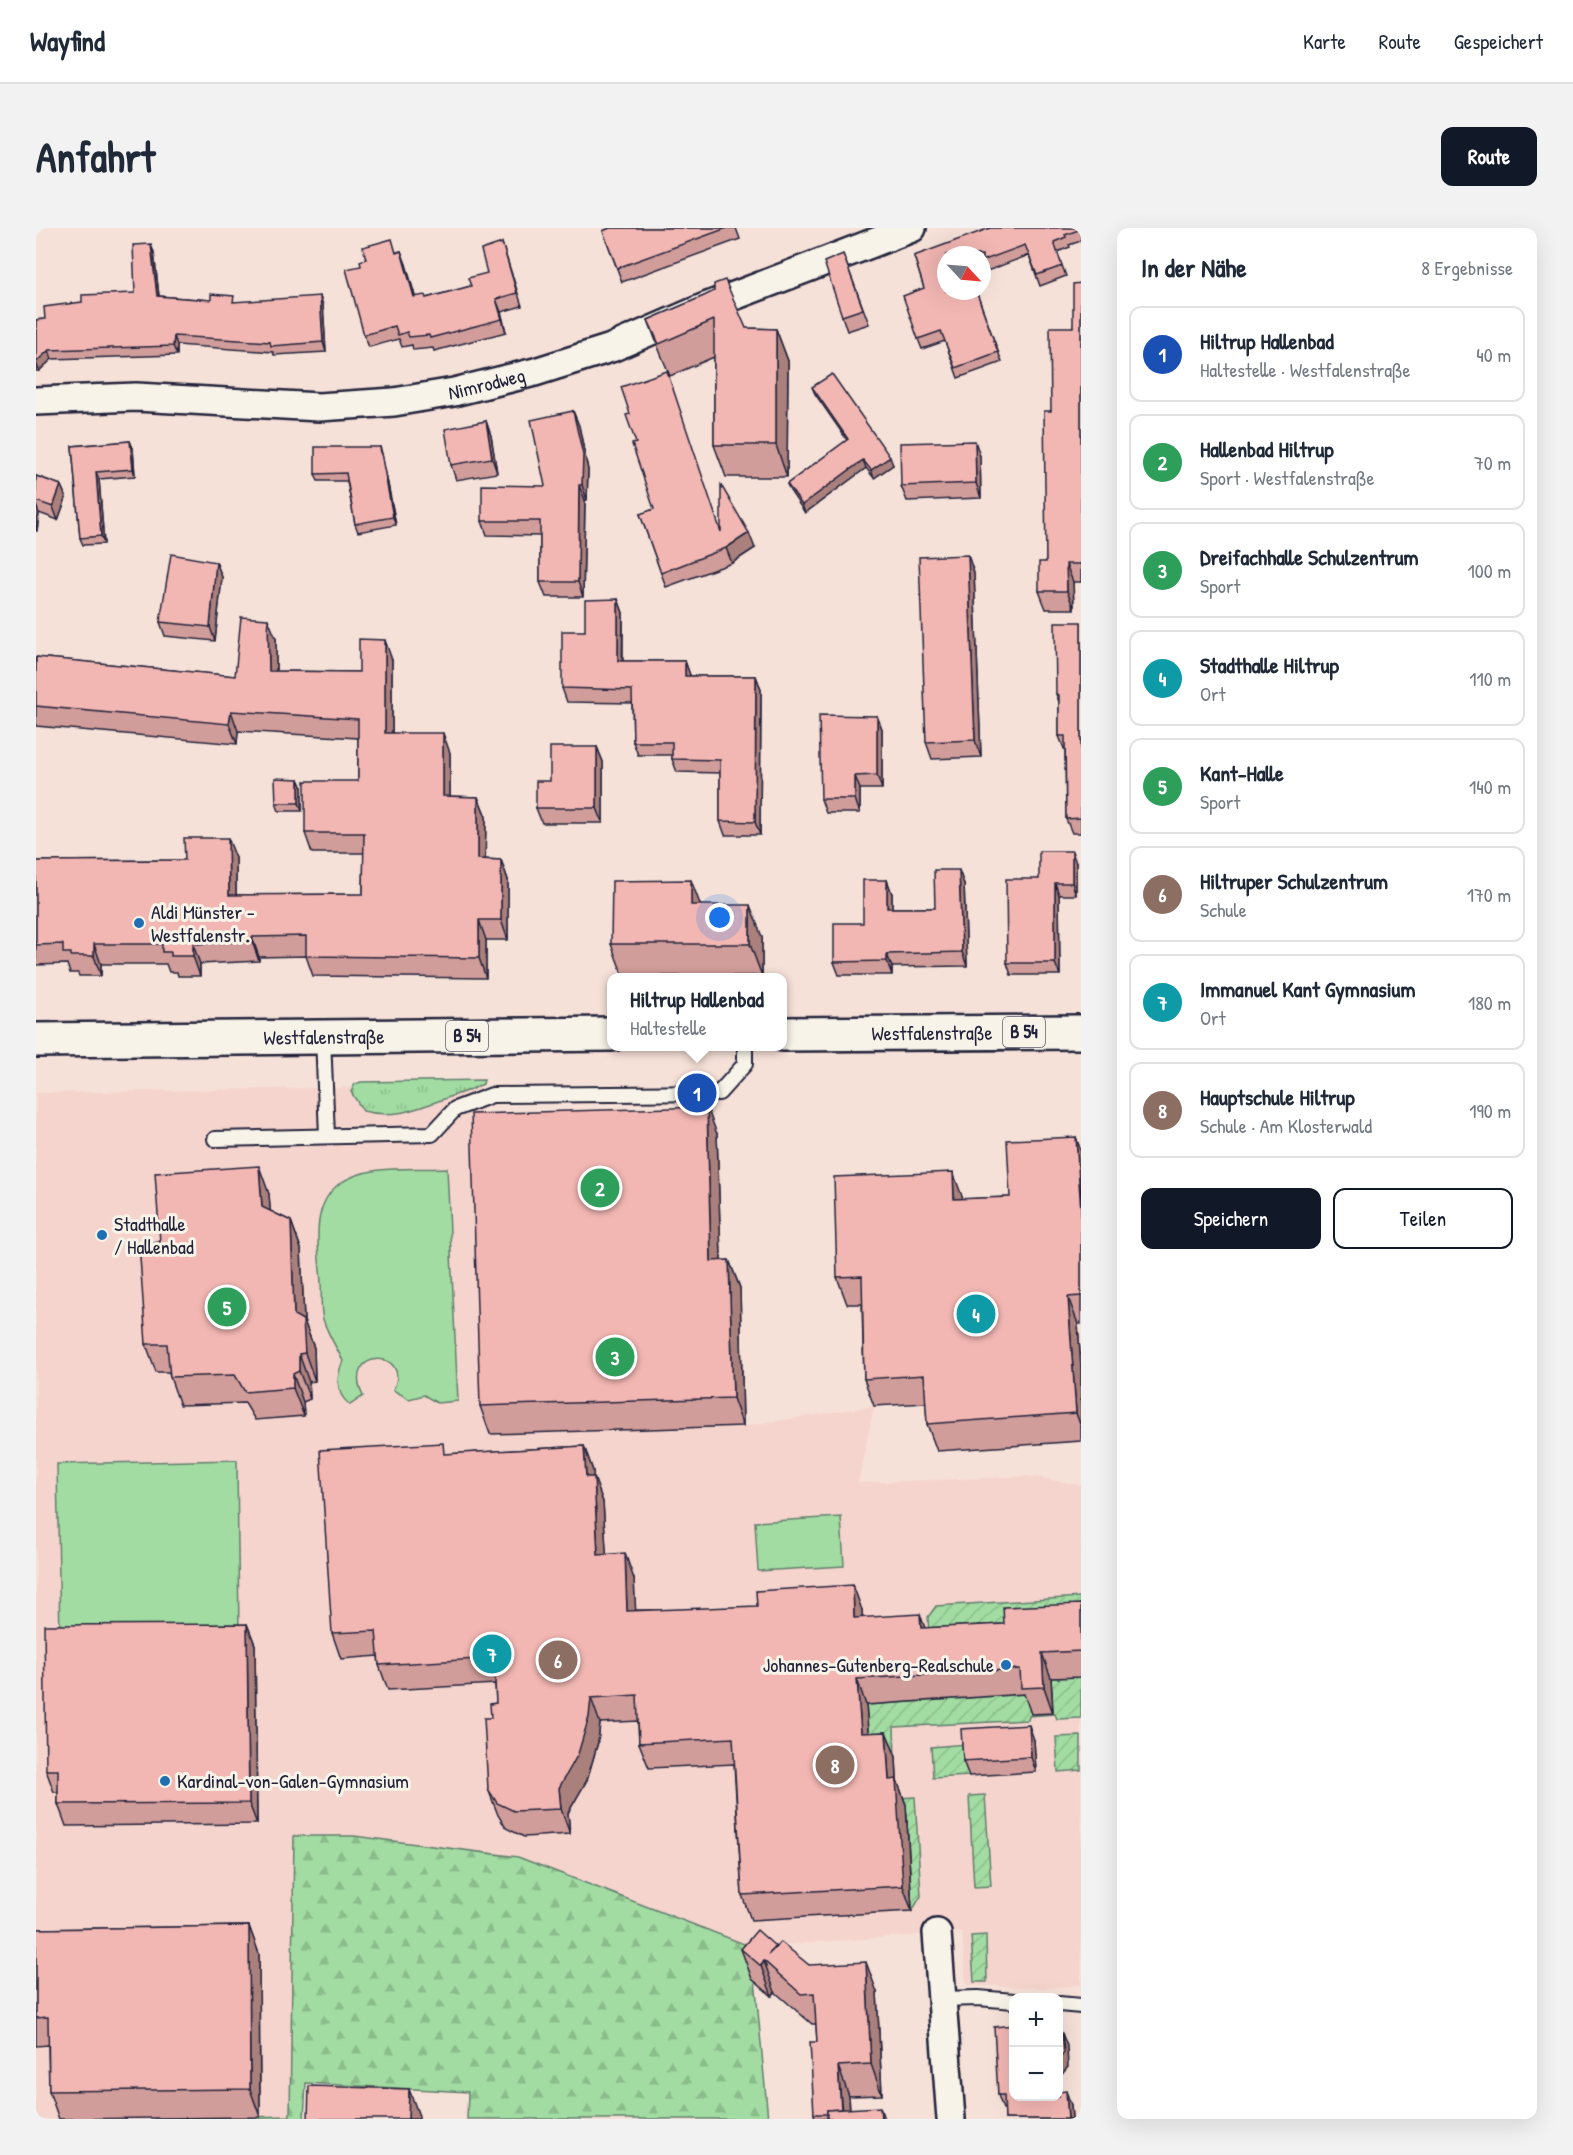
<!DOCTYPE html>
<html lang="de">
<head>
<meta charset="utf-8">
<style>
	body { margin:0; font-family:"Patrick Hand",sans-serif; background:#f2f2f3; color:#1f2937 }
	.controls { position:absolute; right:18px; bottom:18px; display:grid; overflow:hidden; border-radius:12px; box-shadow:0 6px 24px #0002 }
	.controls button { width:54px; height:54px; display:grid; place-items:center; padding:0; border:0; border-bottom:2px solid #e0e1e3; background:#fff; color:#1f2937; font:30px sans-serif }
	.compass { position:absolute; left:901px; top:18px; width:54px; height:54px; border-radius:50%; background:#fff; box-shadow:0 6px 24px #0002; rotate:116deg }
	.you { position:absolute; left:684px; top:690px; width:21px; height:21px; margin:-15px; border:4px solid #fff; border-radius:50%; background:#1a73e8; box-shadow:0 0 0 9px #1a73e833 }
	.badge { display:grid; place-items:center; width:39px; height:39px; border-radius:50%; background:#111827; color:#fff; font-size:20px; font-weight:700 }
	.pin { position:absolute; translate:-50% -50%; border:3px solid #fff; box-shadow:0 2px 6px #0006 }
	.popup { position:absolute; left:571px; top:745px; width:180px; height:78px; box-sizing:border-box; display:grid; place-content:center; border-radius:12px; background:#fff; filter:drop-shadow(0 2px 4px #0005); font-size:20px; white-space:nowrap; color:#747a83 }
	.popup b { font-size:22px; color:#1f2937 }
	.popup::after { content:''; position:absolute; left:50%; top:100%; margin-left:-12px; border:12px solid transparent; border-top-color:#fff }
	.list { margin:0; padding:0; list-style:none }
	h2 { display:flex; justify-content:space-between; align-items:center; height:78px; margin:0; padding:0 24px; font-size:26px }
	h2 small { font-size:20px; font-weight:400; color:#747a83 }
	.list li { display:grid; grid-template-columns:39px 1fr auto; gap:18px; align-items:center; box-sizing:border-box; height:96px; margin:0 12px 12px; padding:0 12px; border:2px solid #e0e1e3; border-radius:12px }
	.list b { display:block; font-size:22px; white-space:nowrap }
	.list p { margin:0; font-size:20px; white-space:nowrap; color:#747a83 }
	.list em { font-size:20px; font-style:normal; color:#747a83 }
	.actions { display:flex; gap:12px; padding:18px 24px }
	.actions a { flex:1; padding:14px 0; border:2px solid #111827; border-radius:12px; text-align:center; font-size:21px; color:#111827 }
	.actions .main { background:#111827; color:#fff }
	.map { position:relative; flex:none; width:1045px; height:1891px; overflow:hidden; border-radius:12px }
	header { display:flex; align-items:center; gap:36px; box-sizing:border-box; height:84px; padding:0 30px; background:#fff; border-bottom:2px solid #e0e1e3 }
	header strong { font-size:28px }
	nav { display:flex; gap:33px; margin-inline-start:auto; font-size:21px }
	.intro { display:flex; align-items:center; justify-content:space-between; box-sizing:border-box; height:144px; padding:0 36px }
	h1 { margin:0; font-size:42px }
	.button { padding:15px 27px; border-radius:12px; background:#111827; color:#fff; font-size:21px; font-weight:700 }
	main { display:flex; gap:36px; padding:0 36px }
	aside { flex:1; background:#fff; border-radius:12px; box-shadow:0 6px 24px #0002 }
	.map>svg:first-child { display:block }
	.built { fill:#f5d4cd }
	.grass { fill:url(#grass-tufts); stroke:#627f6e; stroke-width:1.5 }
	.forest { fill:url(#forest-firs); stroke:#627f6e; stroke-width:1.5 }
	.park { fill:#a2dca2; stroke:#627f6e; stroke-width:1.5 }
	.garden { fill:url(#garden-furrows); stroke:#627f6e; stroke-width:1.5 }
	.lines { fill:none; stroke-linecap:round; stroke-linejoin:round }
	.service-casing { stroke:#22223b; stroke-width:18 }
	.minor-casing { stroke:#22223b; stroke-width:32 }
	.primary-casing { stroke:#22223b; stroke-width:38 }
	.service { stroke:#f7f3e8; stroke-width:14 }
	.minor { stroke:#f7f3e8; stroke-width:27 }
	.primary { stroke:#f7f3e8; stroke-width:33 }
	.wall { fill:#d19d9a; stroke:#22223b; stroke-width:1.5 }
	.shaded-wall { fill:#aa807d; stroke:#22223b; stroke-width:1.5 }
	.building { fill:#f3b7b3; stroke:#22223b; stroke-width:1.5 }
	.poi-dot { fill:#1f6fb2; stroke:#f7f3e8; stroke-width:2 }
	.labels { text-anchor:middle; stroke-width:6; stroke-linejoin:round; paint-order:stroke }
	.shield { fill:#f7f3e8; stroke:#62616f; stroke-width:1.5 }
	.shield-label { font-size:18px; font-weight:bold; fill:#22223b }
	.street-label { font-size:20px; fill:#22223b; stroke:#f7f3e8 }
	.poi-label { font-size:20px; fill:#22223b; stroke:#f7f3e8; text-anchor:start }
</style>
</head>
<body>
<header>
<strong>Wayfind</strong>
<nav><a>Karte</a><a>Route</a><a>Gespeichert</a></nav>
</header>
<div class="intro"><h1>Anfahrt</h1><a class="button">Route</a></div>
<main>
<div class="map">
<svg width="1045" height="1891" viewBox="0 0 1045 1891">
	<defs>
		<pattern id="grass-tufts" width="24" height="20" patternUnits="userSpaceOnUse" patternTransform="scale(1.5)"><rect width="24" height="20" fill="#a2dca2"/><path d="M3 7l-1-3M5 7V3M7 7l1-3M15 17l-1-3M17 17v-4M19 17l1-3" fill="none" stroke="#8bbc8c"/></pattern>
		<pattern id="forest-firs" width="22" height="20" patternUnits="userSpaceOnUse" patternTransform="scale(1.5)"><rect width="22" height="20" fill="#a2dca2"/><path d="M5 1l3.5 6h-7zM16 11l3.5 6h-7z" fill="#8bbc8c"/></pattern>
		<pattern id="garden-furrows" width="10" height="10" patternUnits="userSpaceOnUse" patternTransform="scale(1.5)"><rect width="10" height="10" fill="#a2dca2"/><path d="M-1 1l2-2M0 10L10 0M9 11l2-2" fill="none" stroke="#8bbc8c"/></pattern>
	</defs>
	<rect width="100%" height="100%" fill="#f6e1d8"/>
	<filter id="ink" filterUnits="userSpaceOnUse"><feTurbulence type="fractalNoise" baseFrequency=".0167" numOctaves="2"/><feDisplacementMap in="SourceGraphic" scale="12" xChannelSelector="R" yChannelSelector="G"/><feConvolveMatrix kernelMatrix="1 2 1 2 8 2 1 2 1" color-interpolation-filters="sRGB"/></filter>
	<g filter="url(#ink)">
		<path class="built" d="M445,857L454,1206L707,1198L838,1178L822,1255L993,1248L1045,1257V1757L1008,1760L930,1757L926,1704L716,1719L482,1629L259,1608L254,1889L0,1891V865Z"/>
		<path class="grass" d="M448,852L447,856C434,863 422,865 408,871C381,881 357,891 327,883L315,864L319,856L325,854Z"/>
		<path class="forest" d="M258,1608H318L482,1629L716,1719L732,1891H431L432,1864L270,1855L268,1891H118L254,1888Z"/>
		<g class="park">
			<path d="M411,940L422,1173L401,1175L388,1167L373,1171L357,1162C378,1121 304,1119 327,1168L314,1177C299,1165 300,1149 307,1133C301,1120 291,1105 287,1091C284,1080 286,1066 285,1055C283,1022 273,979 303,956C332,935 377,942 411,940Z"/>
			<path d="M201,1232L203,1407L24,1411L21,1236Z"/>
			<path d="M805,1289L808,1338L722,1343L719,1294Z"/>
		</g>
		<g class="garden">
			<path d="M1045,1369V1401L894,1426L892,1389L900,1378Z"/>
			<path d="M1045,1449V1490L1021,1491L1019,1486L993,1488L992,1492L858,1499L859,1529L834,1530L830,1477L993,1466L995,1486L1016,1485L1015,1450Z"/>
			<path d="M1045,1508V1542L1022,1544L1020,1509Z"/>
			<path d="M931,1516L933,1548L897,1550L895,1519Z"/>
			<path d="M949,1567L955,1658L938,1659L933,1568Z"/>
			<path d="M879,1569L885,1668L876,1683L870,1577L862,1570Z"/>
			<path d="M950,1707L951,1754H938L935,1708Z"/>
		</g>
		<g class="lines">
			<defs>
				<g id="service">
					<path d="M287,809L291,908"/>
					<path d="M179,911L396,906L419,881L456,867L683,865L709,836V818"/>
					<path d="M906,1771L942,1770L978,1773"/>
					<path d="M1023,1776L1045,1778"/>
				</g>
				<g id="minor">
					<path id="s1" d="M0,173L100,169L283,179L358,174L418,164L499,144L575,120L672,78L876,0"/>
					<path d="M901,1705L915,1891"/>
				</g>
				<g id="primary">
					<path id="s2" d="M746,806L1045,804"/>
					<path id="s3" d="M0,812L576,806"/>
				</g>
			</defs>
			<use href="#service" class="service-casing"/>
			<use href="#minor" class="minor-casing"/>
			<use href="#primary" class="primary-casing"/>
			<use href="#service" class="service"/>
			<use href="#minor" class="minor"/>
			<use href="#primary" class="primary"/>
		</g>
		<g class="wall">
			<path d="M574,0H700L704,11L586,54L567,3Z"/>
			<path d="M1045,0V13L1033,17L1034,19L1021,24L1030,48L1004,58L993,27L946,45V27H910L940,63L966,134L922,150L909,113L886,121L882,111L888,60L878,28Z"/>
			<path d="M466,15L486,78L465,84L470,104L398,123L397,120L377,122L376,117L366,119L363,111L333,119L328,107L361,24L365,23L379,69L390,70L435,58L451,45Z"/>
			<path d="M118,25L123,68L200,74L287,77L290,124L238,127L237,124L141,117V127L16,131L3,143H0V92L9,91L46,74L99,65Z"/>
			<path d="M807,26L833,96L811,103L806,88Z"/>
			<path d="M1045,55V354H1037L1038,381H1010L1003,363L1010,334L1015,183L1037,99Z"/>
			<path d="M668,68L710,100L740,101L752,133L751,249H690L678,217V129L634,148L624,124L612,92Z"/>
			<path d="M776,159L857,237L838,250L830,240L769,285L754,263L751,256L811,212L779,166Z"/>
			<path d="M537,183L543,198L552,242L551,272H549L547,369H510L504,354V308L451,307L446,293L509,258Z"/>
			<path d="M450,193L455,208L461,245L420,252L415,237Z"/>
			<path d="M94,213L97,221L99,248L63,251L68,316L47,317L44,310L36,218Z"/>
			<path d="M344,219L346,226L360,297L322,304L319,296L311,253H282L279,246Z"/>
			<path d="M944,228L945,270L871,273L865,258Z"/>
			<path d="M0,248L25,257L30,270L22,292L3,285L1,303H0Z"/>
			<path d="M604,286L685,303L719,320L696,335L630,359Z"/>
			<path d="M180,334L186,349L179,413L129,408L124,394Z"/>
			<path d="M938,345L945,529L896,531L890,514Z"/>
			<path d="M582,371L587,385V433H649L654,448H720L725,462L724,607H689L684,593V545L641,544L636,531V527H602L597,514L596,475L531,474L526,460L549,403Z"/>
			<path d="M1045,394V605H1036L1030,591L1029,523L1023,508V474L1020,466Z"/>
			<path d="M240,411V443L323,444L356,432V505L414,525V568L442,569L450,589L449,631L465,632L472,652V712H450V750L277,748L270,728L223,729V733L164,736V748H142L141,744H133L130,736H65V748H43L42,745H34L31,736L0,737V633L149,632L200,630V667L327,666L328,625H276L269,605L322,553V510L202,503L201,516L0,498V429L199,448Z"/>
			<path d="M841,488L846,501V561H824V585H790L785,571Z"/>
			<path d="M561,519L567,534V595H506L500,580L514,553Z"/>
			<path d="M263,551L266,558V583H243L240,575Z"/>
			<path d="M1040,635V667H1023L1024,747H975L971,735L1003,651Z"/>
			<path d="M851,652L856,666V680H899L928,656L931,738L856,739V747H803L798,734L827,695Z"/>
			<path d="M664,677L726,709V748H587L575,716Z"/>
			<path d="M681,906L685,1033L693,1032L704,1060L707,1198L454,1206L444,1178Z"/>
			<path d="M1040,909L1045,924V1096H1042L1045,1141V1213L901,1223L891,1196L890,1175L838,1178L828,1151L826,1076H811L801,1049L927,971L974,969Z"/>
			<path d="M233,966L234,983L255,993L265,1021L268,1093L278,1120L279,1153L273,1154L274,1171L267,1174L268,1188L219,1192L209,1175L144,1177L134,1149L133,1144H120L110,1116L124,1014Z"/>
			<path d="M548,1218L557,1243V1249L567,1274L570,1326L598,1351L599,1382H826V1389L889,1400L968,1396L1045,1376V1449L1015,1450L1017,1485L995,1486L988,1466L830,1477L832,1505L850,1504L860,1529L861,1552L870,1577L876,1683L715,1692L706,1667L698,1536L613,1540L603,1515L602,1493L564,1495L562,1514L551,1552L532,1585L534,1606L488,1609L470,1600L462,1587L452,1561L455,1490L460,1475L459,1456L352,1462L343,1437L342,1428L305,1431L296,1405L411,1226Z"/>
			<path d="M211,1396L219,1417L221,1596L30,1598L22,1576V1564H18L10,1542Z"/>
			<path d="M998,1512L1000,1544L933,1548L927,1533Z"/>
			<path d="M213,1698L223,1726L224,1889L23,1891L13,1863L12,1817L0,1818V1701Z"/>
			<path d="M740,1719L773,1737L841,1764L846,1867L813,1868L814,1881L848,1891H779L778,1886L781,1814L780,1796H776L739,1764L736,1768L716,1751L705,1721Z"/>
			<path d="M978,1797V1869L1035,1877L1036,1891H969V1881H967L962,1867Z"/>
		</g>
		<g class="shaded-wall">
			<path d="M115,16L118,25L124,77L121,68Z"/>
			<path d="M365,23L370,36L383,82L378,69Z"/>
			<path d="M284,68L287,77L290,124L287,114Z"/>
			<path d="M460,71L465,84L470,104L466,91Z"/>
			<path d="M740,101L752,133L751,249L740,217Z"/>
			<path d="M138,108L141,117V127L137,118Z"/>
			<path d="M13,122L16,131L3,143L0,134Z"/>
			<path d="M537,183L543,198L552,242L551,272L546,257Z"/>
			<path d="M450,193L455,208L461,245L456,230Z"/>
			<path d="M94,213L97,221L99,248L97,241Z"/>
			<path d="M939,213L944,228L945,270L940,255Z"/>
			<path d="M344,219L346,226L360,297L357,289Z"/>
			<path d="M854,229L857,237L838,250L835,242Z"/>
			<path d="M827,232L830,240L769,285L766,277Z"/>
			<path d="M60,244L63,251L68,316L65,308Z"/>
			<path d="M25,257L30,270L22,292L17,279Z"/>
			<path d="M543,257L549,272L547,369L542,354Z"/>
			<path d="M0,277L3,285L1,303L0,300Z"/>
			<path d="M713,305L719,320L696,335L690,320Z"/>
			<path d="M932,327L938,345L945,529L939,512Z"/>
			<path d="M180,334L186,349L179,413L174,399Z"/>
			<path d="M1030,336L1037,354L1038,381L1031,363Z"/>
			<path d="M582,371L587,385L586,447L582,433Z"/>
			<path d="M232,391L240,411V463L233,443Z"/>
			<path d="M349,412L356,432V525L349,505Z"/>
			<path d="M649,433L654,447V462L649,448Z"/>
			<path d="M720,448L725,462L724,607L719,594Z"/>
			<path d="M195,483L202,503L201,516L193,496Z"/>
			<path d="M841,488L846,501V561L841,547Z"/>
			<path d="M407,505L414,525V588L407,568Z"/>
			<path d="M561,519L567,534V595L561,580Z"/>
			<path d="M819,548L824,561V585L819,571Z"/>
			<path d="M263,551L266,558V583L263,575Z"/>
			<path d="M442,569L450,589L449,651L442,631Z"/>
			<path d="M192,610L200,630V687L193,667Z"/>
			<path d="M1036,623L1040,635V667L1036,655Z"/>
			<path d="M465,632L472,652V712L465,692Z"/>
			<path d="M923,642L928,656L931,738L926,724Z"/>
			<path d="M655,652L667,684L655,677Z"/>
			<path d="M851,652L856,666V693L851,680Z"/>
			<path d="M1019,655L1023,667L1024,747L1019,735Z"/>
			<path d="M714,677L726,709V748L714,716Z"/>
			<path d="M443,692L450,712V750L443,730Z"/>
			<path d="M216,709L223,729V733L216,713Z"/>
			<path d="M58,716L65,736V748L58,728Z"/>
			<path d="M157,716L164,736V748L157,728Z"/>
			<path d="M851,726L856,739V747L851,733Z"/>
			<path d="M671,879L681,906L686,1061L675,1033Z"/>
			<path d="M1040,909L1045,924V983Z"/>
			<path d="M223,938L233,966L236,1007L226,979Z"/>
			<path d="M917,944L927,971H918Z"/>
			<path d="M255,993L265,1021L268,1093L278,1120L279,1153L269,1125L258,1087Z"/>
			<path d="M693,1032L704,1060L707,1198L697,1170Z"/>
			<path d="M1032,1069L1042,1096L1045,1141V1199L1040,1185Z"/>
			<path d="M263,1126L273,1154L274,1171L263,1143Z"/>
			<path d="M257,1146L267,1174L268,1188L257,1160Z"/>
			<path d="M548,1218L557,1243L559,1274L550,1249Z"/>
			<path d="M558,1249L567,1274L572,1352L562,1327Z"/>
			<path d="M589,1325L598,1351L601,1408L591,1383Z"/>
			<path d="M817,1357L826,1382L827,1415L818,1390Z"/>
			<path d="M884,1386L893,1411L885,1400Z"/>
			<path d="M211,1396L219,1417L221,1596L213,1575Z"/>
			<path d="M1006,1425L1015,1450L1017,1485L1008,1459Z"/>
			<path d="M821,1451L830,1477L834,1530L825,1505Z"/>
			<path d="M555,1470L564,1495L562,1514L551,1552L532,1585L534,1606L525,1581L523,1560Z"/>
			<path d="M993,1497L998,1512L1000,1544L995,1529Z"/>
			<path d="M850,1504L860,1529L861,1552L870,1577L876,1683L867,1658L853,1552Z"/>
			<path d="M213,1698L223,1726L224,1889L214,1861Z"/>
			<path d="M728,1733L739,1764L736,1768L725,1738Z"/>
			<path d="M830,1734L841,1764L846,1867L835,1836Z"/>
			<path d="M1026,1805L1031,1818L1032,1839L1023,1850V1831Z"/>
			<path d="M802,1838L813,1868L814,1891L806,1885Z"/>
			<path d="M373,1861L383,1888V1891H372Z"/>
			<path d="M1030,1863L1035,1877L1036,1891H1032Z"/>
			<path d="M844,1879L848,1891H845Z"/>
		</g>
		<g class="building">
			<path d="M574,0H691L581,40L567,3Z"/>
			<path d="M954,0H1045V1L1029,7L1030,9L1018,14L1026,38L1001,47L989,17L946,33V27H910V63H940L962,124L919,140L905,103L882,111L867,68L888,60L878,28Z"/>
			<path d="M356,11L360,25L365,23L378,69L389,67L390,70L435,58L432,50L451,45L445,22L466,15L481,65L460,71L466,91L394,110L393,107L373,109L371,104L362,107L359,98L328,107L310,41L325,38L324,33L330,31L327,19Z"/>
			<path d="M115,16L121,68L175,72V66L198,68L197,74L284,68L287,114L235,118L234,114L138,108L137,118L13,122L0,134V92L9,91L8,79L46,74V67L99,65L97,17Z"/>
			<path d="M807,26L827,81L806,88L788,34Z"/>
			<path d="M689,52L710,100L740,101V217H678V92L623,116L612,92L668,68L678,63V56Z"/>
			<path d="M1045,55V336H1030L1031,363H1003V334H1010L1008,183H1015L1014,99H1037V56Z"/>
			<path d="M631,143L685,304V257L713,305L690,320L625,345L604,286L618,281L596,216L600,215L590,187L594,186L585,159Z"/>
			<path d="M796,146L854,229L835,242L827,232L766,277L751,256L812,211L776,159Z"/>
			<path d="M537,183L547,227L546,257H543L542,354H504V293H446V257L509,258L495,192Z"/>
			<path d="M450,193L456,230L415,237L409,201Z"/>
			<path d="M94,213L97,241L60,244L65,308L44,310L36,218Z"/>
			<path d="M939,213L940,255L865,258L864,215Z"/>
			<path d="M279,219H344L357,289L319,296L310,245L279,246Z"/>
			<path d="M0,248L25,257L17,279L0,273Z"/>
			<path d="M135,326L180,334L174,399L124,394Z"/>
			<path d="M932,327L939,512L890,514L883,329Z"/>
			<path d="M582,371V433H649V448H720L719,594L684,593V532L636,531V514H597L596,462L526,460V403H549V372Z"/>
			<path d="M205,389L232,391L233,443L323,444V411L349,412V505H407V568L442,569V631L465,632V692H443V730L270,728V708L216,709V713L157,716V728H135V724H126V716H58V728H35V725H27V716L0,717V633L149,632L148,610H192L193,667L327,666L328,605H269V553H322V491L195,483L193,496L0,478V429L199,448Z"/>
			<path d="M1019,394H1045V590L1030,591L1029,508H1023V467L1020,466Z"/>
			<path d="M783,487L841,488V547L819,548V571H785Z"/>
			<path d="M514,519H561V580H500V553H514Z"/>
			<path d="M239,550L263,551V575H240Z"/>
			<path d="M1003,623H1036V655H1019V735H971L970,651H1003Z"/>
			<path d="M898,642H923L926,724L851,726V733L798,734V695H827V652H851V680H899Z"/>
			<path d="M655,652V677H714V716H575L576,653Z"/>
			<path d="M671,879L675,1033L693,1032L697,1170L444,1178L435,886Z"/>
			<path d="M1040,909L1045,983V1068L1032,1069L1040,1185L891,1196L888,1147L828,1151L826,1048L801,1049L798,949L917,944L918,971L974,969L971,912Z"/>
			<path d="M223,938L226,979L255,993L258,1087L267,1092L269,1125L263,1126V1143L257,1146V1160L209,1164L199,1147L134,1149L131,1116H110L103,1015L124,1014L119,945Z"/>
			<path d="M407,1215L408,1226L548,1218L550,1249H558L562,1327L589,1325L591,1383L721,1378L720,1363L817,1357L818,1390L884,1386L885,1400L968,1396L967,1379L1045,1376V1423L1006,1425L1008,1459L985,1460L984,1441L821,1451L825,1505L850,1504L853,1552L860,1551L867,1658L706,1667L697,1510L603,1515L601,1467L555,1470L553,1489L542,1526L523,1560L525,1581L478,1583L461,1575L452,1561L448,1490H455L454,1476L460,1475L458,1430L343,1437L340,1403L296,1405L284,1222Z"/>
			<path d="M211,1396L213,1575L22,1576V1542H10L8,1397Z"/>
			<path d="M993,1497L995,1529L927,1533L925,1501Z"/>
			<path d="M213,1698L214,1861L13,1863L12,1789L0,1790V1701Z"/>
			<path d="M721,1702L739,1718L732,1727L745,1714L773,1737L830,1734L835,1836L802,1838L805,1881L791,1882V1886H778L774,1814H781L778,1765L765,1766L728,1733L725,1738L705,1721Z"/>
			<path d="M978,1797V1869H1023V1864L1030,1863L1032,1891H969L968,1867H962L958,1799Z"/>
			<path d="M1023,1802L1026,1805L1028,1825L1023,1831Z"/>
			<path d="M273,1858L373,1861L372,1891H272Z"/>
			<path d="M844,1879L845,1891H791V1882Z"/>
		</g>
	</g>
	<g class="poi-dot">
		<circle cx="103" cy="695" r="6"/>
		<circle cx="66" cy="1007" r="6"/>
		<circle cx="970" cy="1437" r="6"/>
		<circle cx="129" cy="1553" r="6"/>
	</g>
	<g class="labels">
		<g class="shield">
			<rect x="967" y="789" width="42" height="30" rx="4.5"/>
			<rect x="410" y="793" width="42" height="30" rx="4.5"/>
		</g>
		<g class="shield-label">
			<text x="988" y="810">B 54</text>
			<text x="431" y="814">B 54</text>
		</g>
		<g class="street-label">
			<text dy="7" stroke="none"><textPath href="#s1" startOffset="453">Nimrodweg</textPath></text>
			<text dy="7" stroke="none"><textPath href="#s2" startOffset="150">Westfalenstraße</textPath></text>
			<text dy="7" stroke="none"><textPath href="#s3" startOffset="288">Westfalenstraße</textPath></text>
		</g>
		<g class="poi-label">
			<text x="115" y="691">Aldi Münster -<tspan x="115" dy="23">Westfalenstr.</tspan></text>
			<text x="78" y="1003">Stadthalle<tspan x="78" dy="23">/ Hallenbad</tspan></text>
			<text x="958" y="1444" text-anchor="end">Johannes-Gutenberg-Realschule</text>
			<text x="141" y="1560">Kardinal-von-Galen-Gymnasium</text>
		</g>
	</g>
</svg>
<div class="controls">
<button>+</button>
<button>−</button>
</div>
<svg class="compass" viewBox="-18 -18 36 36"><path d="M0-13l5 13h-10z" fill="#e53935"/><path d="M0 13l5-13h-10z" fill="#747a83"/></svg>
<div class="you"></div>
<div class="pin badge" style="left:661px;top:865px;background:#1a4fb4">1</div>
<div class="popup"><b>Hiltrup Hallenbad</b>Haltestelle</div>
<div class="pin badge" style="left:564px;top:960px;background:#2e9e5b">2</div>
<div class="pin badge" style="left:579px;top:1129px;background:#2e9e5b">3</div>
<div class="pin badge" style="left:940px;top:1086px;background:#0f9aa8">4</div>
<div class="pin badge" style="left:191px;top:1079px;background:#2e9e5b">5</div>
<div class="pin badge" style="left:522px;top:1432px;background:#8d6e63">6</div>
<div class="pin badge" style="left:456px;top:1426px;background:#0f9aa8">7</div>
<div class="pin badge" style="left:799px;top:1537px;background:#8d6e63">8</div>
</div>
<aside>
<h2>In der Nähe<small>8 Ergebnisse</small></h2>
<ul class="list">
<li><span class="badge" style="background:#1a4fb4">1</span><div><b>Hiltrup Hallenbad</b><p>Haltestelle · Westfalenstraße</p></div><em>40 m</em></li>
<li><span class="badge" style="background:#2e9e5b">2</span><div><b>Hallenbad Hiltrup</b><p>Sport · Westfalenstraße</p></div><em>70 m</em></li>
<li><span class="badge" style="background:#2e9e5b">3</span><div><b>Dreifachhalle Schulzentrum</b><p>Sport</p></div><em>100 m</em></li>
<li><span class="badge" style="background:#0f9aa8">4</span><div><b>Stadthalle Hiltrup</b><p>Ort</p></div><em>110 m</em></li>
<li><span class="badge" style="background:#2e9e5b">5</span><div><b>Kant-Halle</b><p>Sport</p></div><em>140 m</em></li>
<li><span class="badge" style="background:#8d6e63">6</span><div><b>Hiltruper Schulzentrum</b><p>Schule</p></div><em>170 m</em></li>
<li><span class="badge" style="background:#0f9aa8">7</span><div><b>Immanuel Kant Gymnasium</b><p>Ort</p></div><em>180 m</em></li>
<li><span class="badge" style="background:#8d6e63">8</span><div><b>Hauptschule Hiltrup</b><p>Schule · Am Klosterwald</p></div><em>190 m</em></li>
</ul>
<div class="actions"><a class="main">Speichern</a><a>Teilen</a></div>
</aside>
</main>
</body>
</html>
